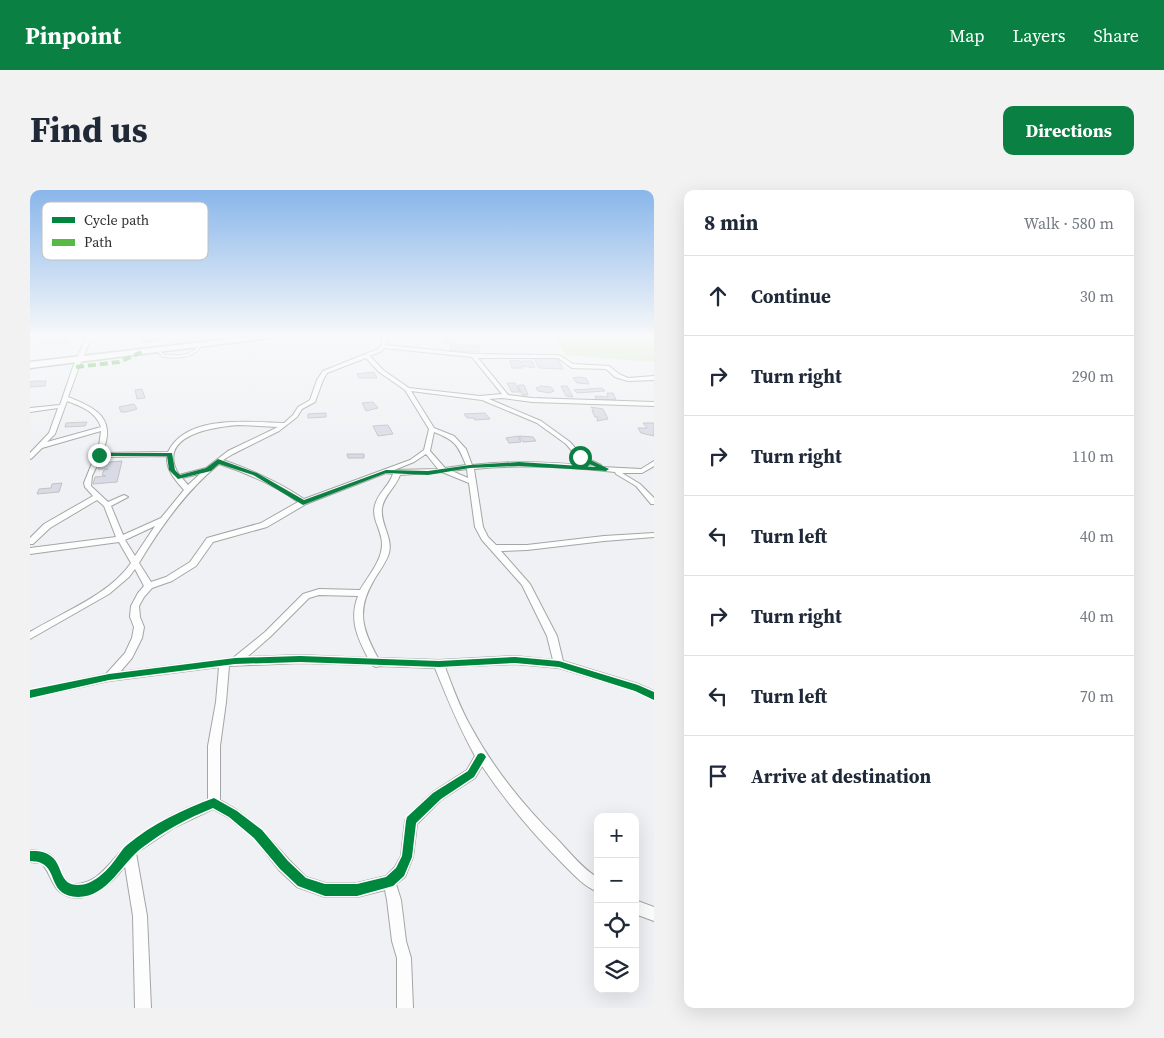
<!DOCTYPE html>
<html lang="en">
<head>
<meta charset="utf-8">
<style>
	body { margin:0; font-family:"Source Serif 4",serif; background:#f2f2f3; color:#1f2937 }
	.controls { position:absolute; right:15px; bottom:15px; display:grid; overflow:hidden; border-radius:10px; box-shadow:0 5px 20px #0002 }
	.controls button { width:45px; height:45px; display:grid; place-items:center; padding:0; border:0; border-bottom:1px solid #e0e1e3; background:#fff; color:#1f2937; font:25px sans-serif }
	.stop { position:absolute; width:15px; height:15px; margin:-11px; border:4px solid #0b8043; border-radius:50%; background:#fff }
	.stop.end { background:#0b8043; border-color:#fff; box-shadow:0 1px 5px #0008 }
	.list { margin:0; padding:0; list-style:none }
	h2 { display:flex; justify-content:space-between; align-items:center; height:65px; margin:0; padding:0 20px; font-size:21px }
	h2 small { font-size:16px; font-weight:400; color:#747a83 }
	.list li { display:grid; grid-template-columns:32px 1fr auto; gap:15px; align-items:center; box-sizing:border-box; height:80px; padding:0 20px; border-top:1px solid #e0e1e3 }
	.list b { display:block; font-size:19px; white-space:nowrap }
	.list em { font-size:16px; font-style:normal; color:#747a83 }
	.icon { flex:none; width:28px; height:28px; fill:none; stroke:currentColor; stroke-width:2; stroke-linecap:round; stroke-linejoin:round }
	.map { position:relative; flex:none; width:624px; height:818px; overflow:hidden; border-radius:10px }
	header { display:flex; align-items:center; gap:30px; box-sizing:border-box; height:70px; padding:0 25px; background:#0b8043; color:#fff }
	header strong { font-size:24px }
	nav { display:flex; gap:28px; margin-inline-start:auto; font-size:18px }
	.intro { display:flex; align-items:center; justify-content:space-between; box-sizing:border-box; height:120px; padding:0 30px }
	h1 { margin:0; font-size:35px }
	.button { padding:12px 22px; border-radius:10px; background:#0b8043; color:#fff; font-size:18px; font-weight:700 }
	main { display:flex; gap:30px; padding:0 30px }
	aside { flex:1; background:#fff; border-radius:10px; box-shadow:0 5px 20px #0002 }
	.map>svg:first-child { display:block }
	.green { fill:#d2e9be }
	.building { fill:#d8dbe6; stroke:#c2c2c5 }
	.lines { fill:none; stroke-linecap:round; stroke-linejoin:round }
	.lane-casing { stroke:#a4a5a6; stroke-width:4 }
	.street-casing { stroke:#a4a5a6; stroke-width:2 }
	.highway-casing { stroke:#a4a5a6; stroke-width:3 }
	.lane { stroke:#fdfdfd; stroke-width:2.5 }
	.street { fill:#fdfdfd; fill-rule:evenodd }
	.highway { fill:#fdfdfd; fill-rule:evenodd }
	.quiet { stroke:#58b947; stroke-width:4; stroke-dasharray:8 4; stroke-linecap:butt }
	.cycleway-casing { stroke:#fff; stroke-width:3 }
	.cycleway { fill:#00873e; fill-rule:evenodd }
	.route { fill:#0b8043 }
	.key { fill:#fff; stroke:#c0c0c1; stroke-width:1 }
	.key-label { font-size:14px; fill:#2d2d30 }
</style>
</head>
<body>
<header>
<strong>Pinpoint</strong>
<nav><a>Map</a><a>Layers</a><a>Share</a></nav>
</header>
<div class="intro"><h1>Find us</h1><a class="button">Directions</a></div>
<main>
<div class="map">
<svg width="624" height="818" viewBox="0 0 624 818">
	<rect width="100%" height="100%" fill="#f0f1f4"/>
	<path class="green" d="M525,146H624V172L536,165Z"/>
	<g class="building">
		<path d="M30,146L26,150L38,148V152L11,154L13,147Z"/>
		<path d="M111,146H130V150L112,152Z"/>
		<path d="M413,146H425L426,153H415Z"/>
		<path d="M420,155H449L450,162L421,161Z"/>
		<path d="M504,168L528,169L533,179L509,178Z"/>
		<path d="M480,170L490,171L491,173L492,171H502L505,178L492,176L493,178H482Z"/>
		<path d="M344,182L347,188H329L327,184Z"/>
		<path d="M548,187L556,188L559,194L547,193L543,188Z"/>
		<path d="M5,191H16L15,196L0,197V192Z"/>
		<path d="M477,193H485L490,202H482Z"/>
		<path d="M488,195H494L498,205H492Z"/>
		<path d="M511,196L521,197L524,201L519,203L508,201L506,198Z"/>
		<path d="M531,196H537L543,207L536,206Z"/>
		<path d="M572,198L575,201L547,203L544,200Z"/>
		<path d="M112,199L115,208L107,209L105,200Z"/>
		<path d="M577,203H583L586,210L566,209L565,206L578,207Z"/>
		<path d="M343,212L348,218L336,221L332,213Z"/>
		<path d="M104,214L107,219L96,222H91L89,217Z"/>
		<path d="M561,217L573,219L578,229L567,231L568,227H565L562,221H564Z"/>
		<path d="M296,223V227L278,228V224Z"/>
		<path d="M455,223L460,229L445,230L444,228H437L434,224Z"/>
		<path d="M57,232L55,236L35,237L36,233Z"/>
		<path d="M613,233H624V246L611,243L608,238H617Z"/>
		<path d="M358,235L363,244L348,246L343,236Z"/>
		<path d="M488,246L491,252L479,253L476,248Z"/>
		<path d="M489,246L503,247L506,251L493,252Z"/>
		<path d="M317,264H334V268H318Z"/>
		<path d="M92,271L87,292L63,294L65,287L76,286L72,285L74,280L78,279H68L70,273Z"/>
		<path d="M32,293L29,302L7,304L9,299L21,298L22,294Z"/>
	</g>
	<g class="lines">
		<defs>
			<path id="lane" d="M128,160L133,166C147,167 161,168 170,156"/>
			<g id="street">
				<path d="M57,146H62L49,177L38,207C67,218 87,229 72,263L138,262C156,224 219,232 254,233L263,225L268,217L280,210L287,190L293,181L348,159L351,156L353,146H357L356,155L444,164L529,165L543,174L579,176L589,184L598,188L624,186V190L598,191L585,187L576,179L542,178L528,168H448L478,205L502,208L624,212V216L502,212L472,208L459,209L511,231L540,252L552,266L571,275L572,277L611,279L624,271V276L612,283H592L610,294L624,308V314H621L606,296L586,284L585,282C538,277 491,274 444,279L453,337L458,347L466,355H497L574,346L624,343V347L574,351L497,360L471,361L500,394L527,446L533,471L608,494L624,501V510L605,501L529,478L485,474L415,477C423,498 430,518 441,537C464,580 495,617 529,651C541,664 553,679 568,688V702C555,697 545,686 535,676C504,645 476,612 452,576L445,588L411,610L387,634L383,667L375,687L366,694L371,710L376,751L381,768L383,818H367V768L362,751L357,710L355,700L327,707H295L267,697L249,680L224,648L199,628L183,619L145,637L106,663L117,726L121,818H105L103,726L95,676C82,694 52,720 29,701C22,695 20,683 13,675L10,673L0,672V660C37,662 21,681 41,694C71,697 83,664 104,649C126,633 152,619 178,610V556L186,512L189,477L79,491L0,508V500L76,484L95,463L102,448L104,437L100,427L101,416L108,403L114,396L105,379L99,387L79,404L0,449V442C33,422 79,405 101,373L89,352L0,364V358L86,347L74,316L67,310L20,338L3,354H0V348L14,334L63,306L55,297L54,293L69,256L71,241L12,258L2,268L0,269V263L19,243L28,218L0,222V218L30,215L43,177ZM354,158L442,167L472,204L450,206L379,198L353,180L340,166L352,161ZM336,168L349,182L375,200L399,239L394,260L380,270L274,309C249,292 222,280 193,270L203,264L249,241L267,227L272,219L285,212L293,190L297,183ZM381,201L452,210L507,233L536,254L548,268L563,276C523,272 483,270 442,275L436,259L424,246L404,238ZM37,211C51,216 66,222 71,237L17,252L25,244ZM209,235L248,237L198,261L176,278L149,285C125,245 183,237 209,235ZM404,242C425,250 428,255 436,275L415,278L400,261ZM396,264L408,279L364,280L384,272ZM137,266C136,280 145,290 154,300L131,328L93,345L81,316L98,307L94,305L78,312L61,296L62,286L71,267ZM189,274C217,283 244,295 268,312L231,333L177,348L160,372L136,387L121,392L109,373C131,336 156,301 189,274ZM437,279L438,288L422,281ZM412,282L439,293L445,337L452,350L492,395L517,446L523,470L485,466L409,470L348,468C332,439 326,420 344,390C349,381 356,373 359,363C363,347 350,334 352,318C354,305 366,297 370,285ZM356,283L363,284C359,296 348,303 345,315C341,329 352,340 352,354C352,371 338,386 330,400L289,399L273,404L235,442L203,468L90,482L102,468L112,448L114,437L110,427L109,416L114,407L122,398L142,391L166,376L183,352L237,337L276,314ZM170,284L158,295L152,288ZM125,336L105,366L95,350ZM289,405L328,406C319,429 327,447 338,468L270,465L217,467L241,446L279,408ZM270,473L342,475L346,477L349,476L405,478C417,508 429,537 445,566L437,580L403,602L377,627L375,631L371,666L365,677L356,686L327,693H295L276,687L259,670L232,640L207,620L190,610V556L196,512L199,476Z"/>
				<path d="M605,710L624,717V731L605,724Z"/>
			</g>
			<path id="highway" d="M224,146H255L0,178V172Z"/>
		</defs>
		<use href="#lane" class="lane-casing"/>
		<use href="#street" class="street-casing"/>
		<use href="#highway" class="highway-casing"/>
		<use href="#lane" class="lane"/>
		<use href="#street" class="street"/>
		<use href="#highway" class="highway"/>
		<path class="quiet" d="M46,177L89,172L112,162"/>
		<defs>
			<g id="cycleway">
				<path d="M270,466L409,471L485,467L529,471L608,495L624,502V510L605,501L529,477L485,473L409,477L270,472L205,474L79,490L0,508V500L79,484L205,468Z"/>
				<path d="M451,563L454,564L456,567L444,587L411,609L386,633L382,667L374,686L363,696L327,706H295L268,696L250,679L224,648L199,627L183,618C158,628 134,641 113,657C92,672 78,707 48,707C18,706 28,680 11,673C8,671 4,672 0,671V661C8,661 15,661 22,667C33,676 29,695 48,695C63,695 77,681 85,670C89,665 92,659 97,655C122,634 154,619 184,608L207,621L232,640L258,671L276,688L295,694H327L356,687L366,678L372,666L376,631L377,627L403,603L438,581L448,564Z"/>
			</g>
		</defs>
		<use href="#cycleway" class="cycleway-casing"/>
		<use href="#cycleway" class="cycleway"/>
	</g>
	<linearGradient id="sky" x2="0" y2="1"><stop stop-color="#89b6ea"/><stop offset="0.56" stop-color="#f8f9fa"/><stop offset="1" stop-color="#f8f9fa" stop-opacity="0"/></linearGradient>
	<rect width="624" height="261" fill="url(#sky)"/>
	<path class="route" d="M69,263H142L145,280L150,285L176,278L188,269L227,283L274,310L356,280L398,281L440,275L489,272L566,277L548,269L550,265L579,279L576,281L489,276L440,278L398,285L356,283L273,315L223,285L189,274L181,281L148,289L139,280L137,266H67Z"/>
	<rect x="12" y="12" width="166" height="58" rx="8" class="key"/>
	<rect x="22" y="27" width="23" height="6" fill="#00873e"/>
	<rect x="22" y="49" width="23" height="7" fill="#58b947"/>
	<g class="key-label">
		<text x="54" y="35">Cycle path</text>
		<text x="54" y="57">Path</text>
	</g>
</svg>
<div class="controls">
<button>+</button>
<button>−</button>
<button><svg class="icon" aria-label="locate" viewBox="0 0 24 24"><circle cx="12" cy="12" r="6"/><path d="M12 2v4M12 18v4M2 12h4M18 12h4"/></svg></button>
<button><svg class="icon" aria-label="layers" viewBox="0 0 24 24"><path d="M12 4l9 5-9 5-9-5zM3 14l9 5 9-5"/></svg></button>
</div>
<div class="stop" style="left:550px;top:267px"></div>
<div class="stop end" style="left:69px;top:265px"></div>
</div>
<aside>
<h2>8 min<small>Walk · 580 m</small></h2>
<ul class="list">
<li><svg class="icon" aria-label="ahead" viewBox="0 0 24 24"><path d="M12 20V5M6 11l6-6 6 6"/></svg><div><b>Continue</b></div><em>30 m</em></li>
<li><svg class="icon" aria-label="right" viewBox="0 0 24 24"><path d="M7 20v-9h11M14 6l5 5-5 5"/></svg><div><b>Turn right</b></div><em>290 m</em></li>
<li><svg class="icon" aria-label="right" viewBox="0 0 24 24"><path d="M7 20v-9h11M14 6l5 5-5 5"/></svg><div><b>Turn right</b></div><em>110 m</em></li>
<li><svg class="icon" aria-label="left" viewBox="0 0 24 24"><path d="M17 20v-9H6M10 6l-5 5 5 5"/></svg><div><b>Turn left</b></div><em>40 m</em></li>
<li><svg class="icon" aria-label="right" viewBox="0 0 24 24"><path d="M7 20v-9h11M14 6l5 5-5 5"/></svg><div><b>Turn right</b></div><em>40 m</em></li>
<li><svg class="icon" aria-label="left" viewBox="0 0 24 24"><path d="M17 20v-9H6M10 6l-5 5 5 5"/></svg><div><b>Turn left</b></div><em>70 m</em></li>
<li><svg class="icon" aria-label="arrive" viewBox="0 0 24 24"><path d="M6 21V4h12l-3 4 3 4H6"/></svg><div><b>Arrive at destination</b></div></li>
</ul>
</aside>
</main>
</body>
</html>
